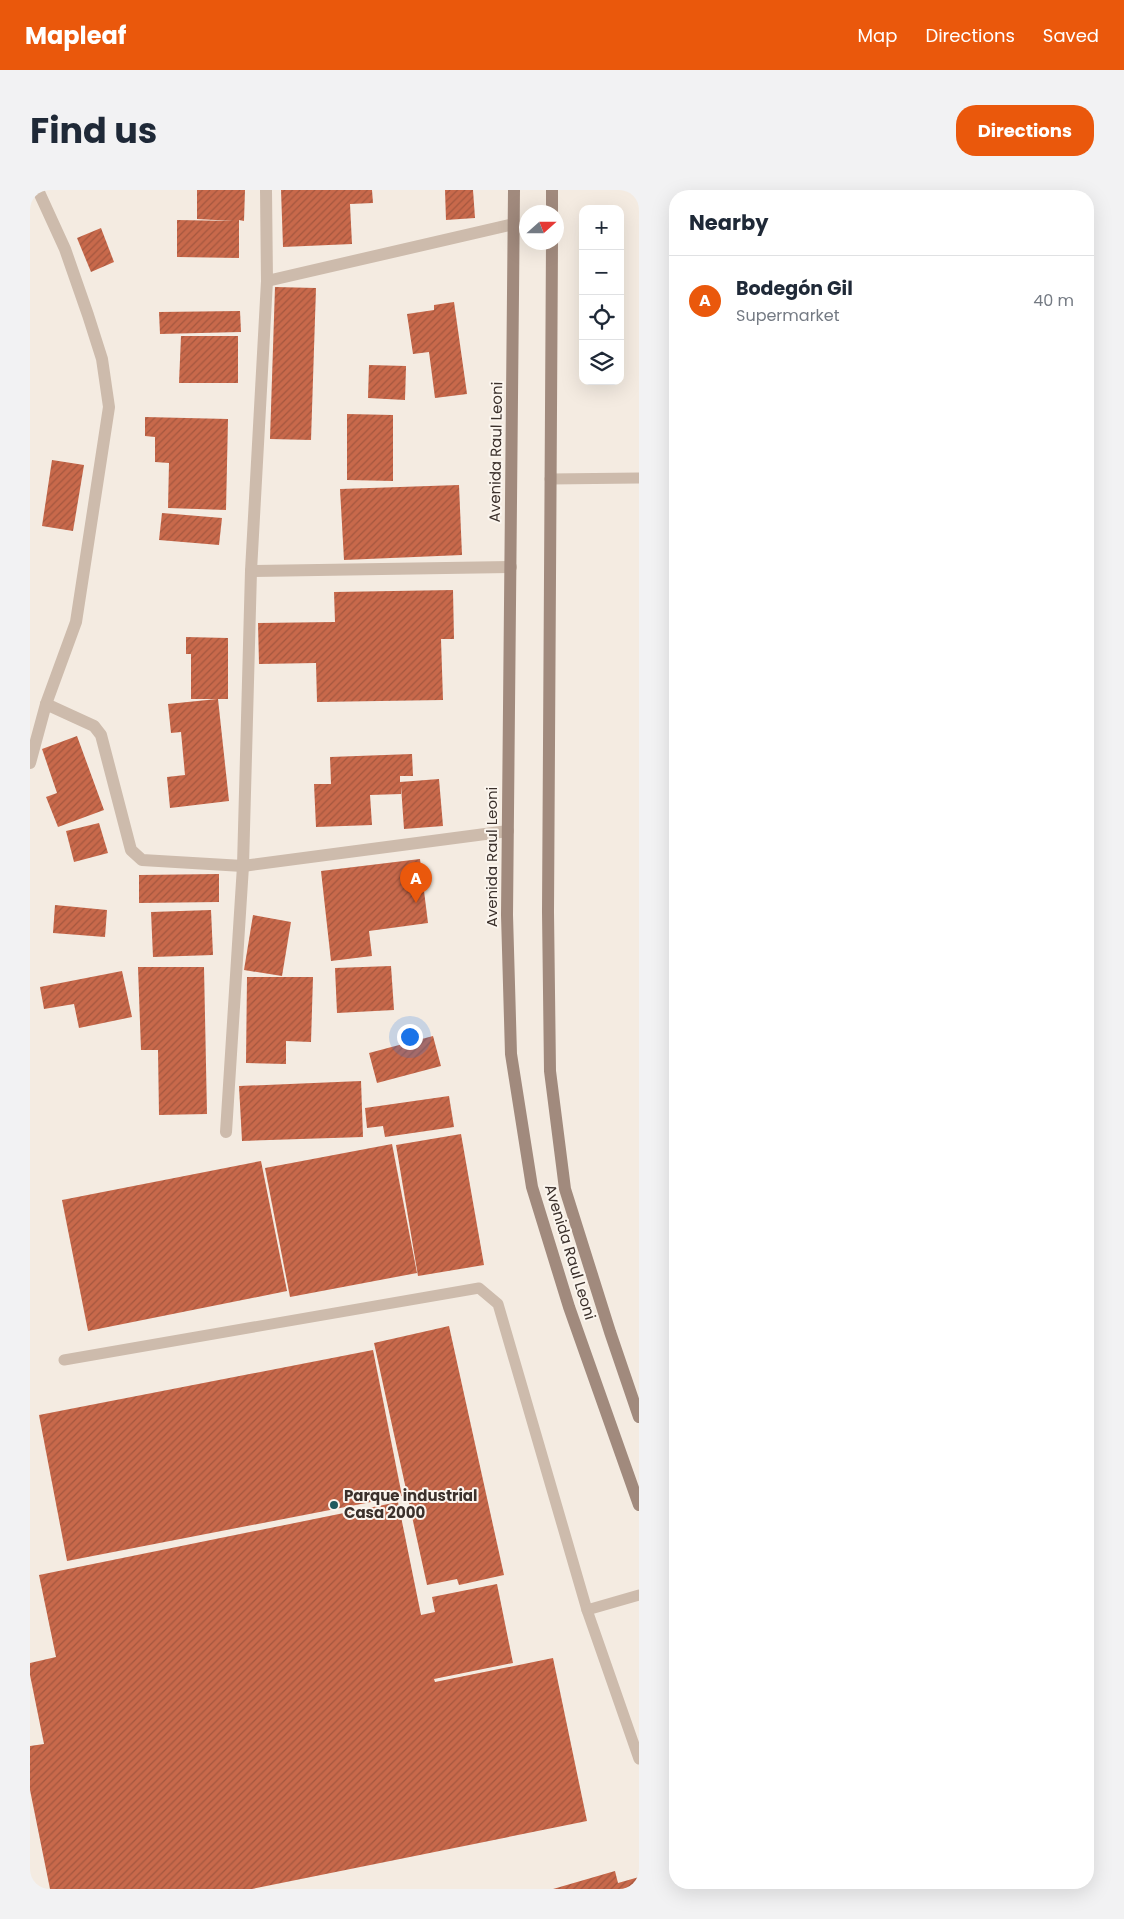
<!DOCTYPE html>
<html lang="en">
<head>
<meta charset="utf-8">
<style>
	body { margin:0; font-family:Poppins,sans-serif; background:#f2f2f3; color:#1f2937 }
	.controls { position:absolute; right:15px; top:15px; display:grid; overflow:hidden; border-radius:10px; box-shadow:0 5px 20px #0002 }
	.controls button { width:45px; height:45px; display:grid; place-items:center; padding:0; border:0; border-bottom:1px solid #e0e1e3; background:#fff; color:#1f2937; font:25px sans-serif }
	.compass { position:absolute; left:489px; top:15px; width:45px; height:45px; border-radius:50%; background:#fff; box-shadow:0 5px 20px #0002; rotate:69deg }
	.you { position:absolute; left:379px; top:846px; width:18px; height:18px; margin:-12px; border:4px solid #fff; border-radius:50%; background:#1a73e8; box-shadow:0 0 0 8px #1a73e833 }
	.badge { display:grid; place-items:center; width:32px; height:32px; border-radius:50%; background:#ea580c; color:#fff; font-size:16px; font-weight:700 }
	.pin { position:absolute; translate:-50% -41px; filter:drop-shadow(0 1px 2px #0008) }
	.pin::after { content:''; position:absolute; top:26px; width:18px; height:15px; background:inherit; clip-path:polygon(0 0,100% 0,50% 100%) }
	.list { margin:0; padding:0; list-style:none }
	h2 { display:flex; justify-content:space-between; align-items:center; height:65px; margin:0; padding:0 20px; font-size:21px }
	h2 small { font-size:16px; font-weight:400; color:#747a83 }
	.list li { display:grid; grid-template-columns:32px 1fr auto; gap:15px; align-items:center; box-sizing:border-box; height:90px; padding:0 20px; border-top:1px solid #e0e1e3 }
	.list b { display:block; font-size:19px; white-space:nowrap }
	.list p { margin:0; font-size:16px; white-space:nowrap; color:#747a83 }
	.list em { font-size:16px; font-style:normal; color:#747a83 }
	.icon { flex:none; width:28px; height:28px; fill:none; stroke:currentColor; stroke-width:2; stroke-linecap:round; stroke-linejoin:round }
	.map { position:relative; flex:none; width:609px; height:1699px; overflow:hidden; border-radius:20px }
	header { display:flex; align-items:center; gap:30px; box-sizing:border-box; height:70px; padding:0 25px; background:#ea580c; color:#fff }
	header strong { font-size:24px }
	nav { display:flex; gap:28px; margin-inline-start:auto; font-size:18px }
	.intro { display:flex; align-items:center; justify-content:space-between; box-sizing:border-box; height:120px; padding:0 30px }
	h1 { margin:0; font-size:35px }
	.button { padding:12px 22px; border-radius:20px; background:#ea580c; color:#fff; font-size:18px; font-weight:700 }
	main { display:flex; gap:30px; padding:0 30px }
	aside { flex:1; background:#fff; border-radius:20px; box-shadow:0 5px 20px #0002 }
	.map>svg:first-child { display:block }
	.building { fill:url(#building-hatch) }
	.lines { fill:none; stroke-linecap:round; stroke-linejoin:round }
	.service { stroke:#cdbbac; stroke-width:11 }
	.minor { stroke:#cdbbac; stroke-width:12 }
	.secondary { stroke:#a18a7d; stroke-width:12 }
	.poi-dot { fill:#1f5a5e; stroke:#fbf5ee; stroke-width:2 }
	.labels { text-anchor:middle; stroke-width:4; stroke-linejoin:round; paint-order:stroke }
	.street-label { font-size:15px; fill:#3b302b; stroke:#fbf5ee }
	.poi-label { font-size:15px; font-weight:bold; fill:#3b302b; stroke:#fbf5ee; text-anchor:start }
</style>
</head>
<body>
<header>
<strong>Mapleaf</strong>
<nav><a>Map</a><a>Directions</a><a>Saved</a></nav>
</header>
<div class="intro"><h1>Find us</h1><a class="button">Directions</a></div>
<main>
<div class="map">
<svg width="609" height="1699" viewBox="0 0 609 1699">
	<defs>
		<pattern id="building-hatch" width="6" height="6" patternUnits="userSpaceOnUse" patternTransform="scale(1.25)"><rect width="6" height="6" fill="#c8694b"/><path d="M-1 1l2-2M0 6l6-6M5 7l2-2" fill="none" stroke="#a4573f"/></pattern>
	</defs>
	<rect width="100%" height="100%" fill="#f4ebe1"/>
	<g class="building">
		<path d="M167,0H215L214,31L209,30V68L147,67V30L204,31L167,29Z"/>
		<path d="M251,0H342L343,13L320,14L322,54L253,57Z"/>
		<path d="M415,0H443L445,28L416,30Z"/>
		<path d="M71,38L84,72L61,82L47,48Z"/>
		<path d="M245,97L286,98L281,250L240,249Z"/>
		<path d="M424,112L437,204L405,208L399,162L383,164L377,124L404,120V115Z"/>
		<path d="M210,121L211,142L130,144L129,122Z"/>
		<path d="M151,146H208V193H149Z"/>
		<path d="M339,175L376,176L375,210L338,208Z"/>
		<path d="M317,224L363,225V291L317,290Z"/>
		<path d="M115,227L198,229L196,320L138,318L139,273L125,272V247L115,246Z"/>
		<path d="M22,270L54,275L43,341L12,336Z"/>
		<path d="M429,295L432,365L314,370L310,299Z"/>
		<path d="M132,323L192,328L189,355L129,350Z"/>
		<path d="M423,400L424,449H411L413,510L287,512L286,473L229,474L228,433L305,432L304,402Z"/>
		<path d="M156,447L198,448V509H188L199,611L140,618L137,587L155,585L151,542L141,543L138,514L187,509H161V464H156Z"/>
		<path d="M47,546L74,620L28,637L16,607L27,603L12,559Z"/>
		<path d="M382,564L383,586H370V592L409,589L413,636L374,639L371,596V604L340,605L342,635L286,637L284,594H301L300,567Z"/>
		<path d="M69,633L78,663L44,672L36,641Z"/>
		<path d="M390,669L398,733L339,741L342,766L301,771L291,681Z"/>
		<path d="M189,684V712L109,713V685Z"/>
		<path d="M25,715L77,720L75,747L23,743Z"/>
		<path d="M181,720L183,765L123,767L121,722Z"/>
		<path d="M223,725L261,732L252,786L214,780Z"/>
		<path d="M361,776L364,820L307,823L305,778Z"/>
		<path d="M108,777H174L177,924L129,925L128,860H111Z"/>
		<path d="M92,781L102,827L49,838L44,814L14,819L10,797Z"/>
		<path d="M217,787H283L281,852L256,851V874L216,873Z"/>
		<path d="M403,846L411,876L347,893L339,863Z"/>
		<path d="M331,891L333,947L212,951L209,896Z"/>
		<path d="M419,906L424,937L355,947L353,936L337,938L335,918Z"/>
		<path d="M431,944L454,1075L388,1086L366,955Z"/>
		<path d="M362,954L387,1083L260,1107L235,978Z"/>
		<path d="M231,971L257,1101L58,1141L32,1010Z"/>
		<path d="M419,1136L474,1385L429,1395L427,1389L397,1395L344,1153Z"/>
		<path d="M343,1160L372,1306L37,1371L9,1225Z"/>
		<path d="M368,1312L391,1425L405,1422L402,1407L467,1394L483,1473L404,1489L405,1492L523,1468L557,1631L222,1699H20L0,1600V1556L14,1554L0,1485V1473L26,1467L9,1385Z"/>
		<path d="M585,1681L588,1693L609,1687V1699H523Z"/>
	</g>
	<g class="lines">
		<g class="service">
			<path d="M520,289L609,288"/>
			<path d="M34,1170L449,1098L468,1114L557,1420L609,1569"/>
			<path d="M557,1420L609,1405"/>
		</g>
		<g class="minor">
			<path d="M237,91L484,34"/>
			<path d="M221,381L481,377"/>
			<path d="M16,514L64,536L71,545L101,660L112,670L213,676L478,641"/>
			<path d="M0,573L16,514L46,432L79,217L72,169L58,125L35,59L8,0"/>
			<path d="M196,942L213,676L221,381L237,91L236,0"/>
		</g>
		<g class="secondary">
			<path d="M484,0L477,725L481,864L502,997L539,1117L609,1315"/>
			<path d="M522,22V0"/>
			<path d="M522,52L518,722L520,881L535,999L580,1142L609,1227"/>
		</g>
	</g>
	<circle class="poi-dot" cx="304" cy="1315" r="5"/>
	<g class="labels">
		<g class="street-label">
			<text transform="translate(466 262) rotate(-89)" y="5">Avenida Raul Leoni</text>
			<text transform="translate(462 667) rotate(-90)" y="5">Avenida Raul Leoni</text>
			<text transform="translate(540 1062) rotate(73)" y="5">Avenida Raul Leoni</text>
		</g>
		<g class="poi-label">
			<text x="314" y="1311">Parque industrial<tspan x="314" dy="17">Casa 2000</tspan></text>
		</g>
	</g>
</svg>
<div class="controls">
<button>+</button>
<button>−</button>
<button><svg class="icon" aria-label="locate" viewBox="0 0 24 24"><circle cx="12" cy="12" r="6"/><path d="M12 2v4M12 18v4M2 12h4M18 12h4"/></svg></button>
<button><svg class="icon" aria-label="layers" viewBox="0 0 24 24"><path d="M12 4l9 5-9 5-9-5zM3 14l9 5 9-5"/></svg></button>
</div>
<svg class="compass" viewBox="-18 -18 36 36"><path d="M0-13l5 13h-10z" fill="#e53935"/><path d="M0 13l5-13h-10z" fill="#747a83"/></svg>
<div class="you"></div>
<div class="pin badge" style="left:386px;top:713px">A</div>
</div>
<aside>
<h2>Nearby<small></small></h2>
<ul class="list">
<li><span class="badge">A</span><div><b>Bodegón Gil</b><p>Supermarket</p></div><em>40 m</em></li>
</ul>
</aside>
</main>
</body>
</html>
